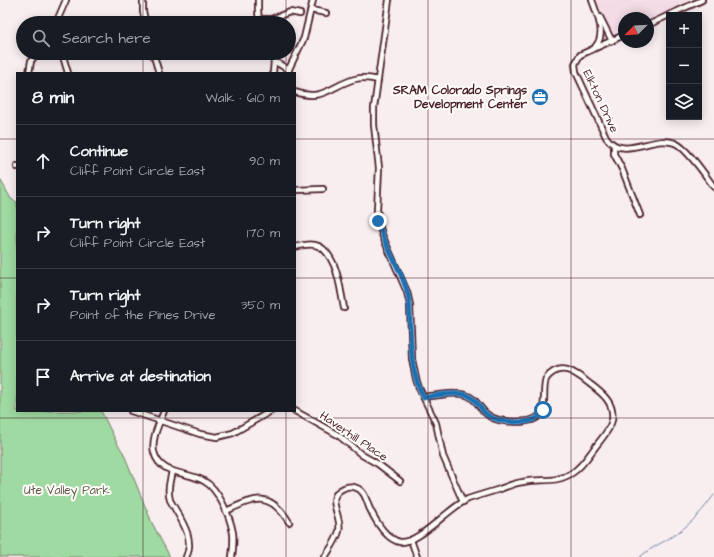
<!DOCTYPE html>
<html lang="en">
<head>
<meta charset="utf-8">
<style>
	body { margin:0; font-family:"Architects Daughter",sans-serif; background:#20242c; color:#f1f3f6 }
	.controls { position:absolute; right:12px; top:12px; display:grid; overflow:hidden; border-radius:0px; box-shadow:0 2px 10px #0003 }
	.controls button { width:36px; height:36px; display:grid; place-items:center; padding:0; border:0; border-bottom:1px solid #363941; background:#171b24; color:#f1f3f6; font:20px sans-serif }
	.compass { position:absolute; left:618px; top:12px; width:36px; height:36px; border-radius:50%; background:#171b24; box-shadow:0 2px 10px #0003; rotate:246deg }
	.stop { position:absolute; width:12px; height:12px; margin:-9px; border:3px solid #1f6fb2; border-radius:50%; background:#fff }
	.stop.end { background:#1f6fb2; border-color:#fff; box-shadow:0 1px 4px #0008 }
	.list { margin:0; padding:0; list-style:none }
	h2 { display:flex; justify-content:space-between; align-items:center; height:52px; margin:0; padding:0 16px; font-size:17px }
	h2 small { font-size:13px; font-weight:400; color:#9ea1a6 }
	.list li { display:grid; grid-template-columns:26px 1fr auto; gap:12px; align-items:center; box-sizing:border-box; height:72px; padding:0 16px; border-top:1px solid #363941 }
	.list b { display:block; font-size:15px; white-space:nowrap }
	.list p { margin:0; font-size:13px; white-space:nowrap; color:#9ea1a6 }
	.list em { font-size:13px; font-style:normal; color:#9ea1a6 }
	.icon { flex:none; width:22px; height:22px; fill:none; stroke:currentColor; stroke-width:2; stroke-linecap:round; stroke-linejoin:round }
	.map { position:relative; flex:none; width:714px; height:557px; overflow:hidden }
	.search { position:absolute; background:#171b24; box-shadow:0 2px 10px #0003; left:16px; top:16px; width:280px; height:44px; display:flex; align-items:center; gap:10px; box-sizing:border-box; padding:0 14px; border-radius:22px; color:#9ea1a6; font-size:15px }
	.panel { position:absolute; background:#171b24; box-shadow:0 2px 10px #0003; left:16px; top:72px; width:280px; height:340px; border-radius:0px }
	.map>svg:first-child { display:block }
	.built { fill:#f3dce5 }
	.green { fill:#9edaa1; stroke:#747c66 }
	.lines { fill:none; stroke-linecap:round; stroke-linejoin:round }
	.stream { stroke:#7a88a6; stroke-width:1 }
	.minor-casing { stroke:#4a1f2b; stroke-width:8 }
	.minor { stroke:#fdfcf7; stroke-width:4.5 }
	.route { stroke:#1f6fb2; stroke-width:5 }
	.grid { fill:none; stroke:#4a1f2b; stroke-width:1; stroke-opacity:0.55 }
	.labels { text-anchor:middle; stroke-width:4; stroke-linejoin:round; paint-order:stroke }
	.poi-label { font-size:12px; font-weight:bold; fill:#4a1f2b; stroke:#fdfcf7; text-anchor:end }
	.street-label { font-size:12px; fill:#4a1f2b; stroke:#fdfcf7 }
	.park-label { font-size:12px; fill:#63574e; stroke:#fdfcf7 }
</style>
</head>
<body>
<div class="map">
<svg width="714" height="557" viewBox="0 0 714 557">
	<rect width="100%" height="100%" fill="#f8edef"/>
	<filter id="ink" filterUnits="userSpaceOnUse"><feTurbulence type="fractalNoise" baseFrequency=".025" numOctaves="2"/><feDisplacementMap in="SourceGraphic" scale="8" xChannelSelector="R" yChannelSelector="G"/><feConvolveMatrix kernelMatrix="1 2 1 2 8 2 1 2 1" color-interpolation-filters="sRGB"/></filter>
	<g filter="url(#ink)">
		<path class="built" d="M595,0H691L648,20V18H624V31L611,36Z"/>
		<path class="green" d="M0,179L11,199L17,202V411H101L118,445L123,452L152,523L170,557H0Z"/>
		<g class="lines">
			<path class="stream" d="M640,557C651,547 665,542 677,533C692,523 703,510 714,495"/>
			<defs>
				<g id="minor">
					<path d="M143,0V12L146,23"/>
					<path d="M258,0V10L259,23"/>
					<path d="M389,0L374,108V125L379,168L377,210L379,225L383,237L407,292L410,305L412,359L416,379L419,388L436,423L443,456L463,502"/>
					<path d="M592,0C597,15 607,34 595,47"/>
					<path d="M311,10L326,13"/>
					<path d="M669,15L702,0"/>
					<path d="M600,17L612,41"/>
					<path d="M258,19H271L290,12L300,14"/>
					<path d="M56,23L66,0"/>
					<path d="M648,25L669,15"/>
					<path d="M624,35L580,55L575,64L576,72L606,137C622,162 654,134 675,143C688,149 705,175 714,187"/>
					<path d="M62,53L68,73"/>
					<path d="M153,53L159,73"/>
					<path d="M270,53L274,61L289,70"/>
					<path d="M29,73L31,61L37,53"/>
					<path d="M273,73L274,61"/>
					<path d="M287,73L304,38L313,0"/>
					<path d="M295,92C323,102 332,85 355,79C363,77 370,78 378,80"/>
					<path d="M614,146V154L622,169L640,215"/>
					<path d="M17,166V167"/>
					<path d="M295,190L323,189"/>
					<path d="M295,247C316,241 325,245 334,265C340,280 341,293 344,308"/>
					<path d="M131,411L200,434L217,437L233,433L271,411"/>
					<path d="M164,411C159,424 151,439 154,452C160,476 187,471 204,481C219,489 230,517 233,533C234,541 233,549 232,557"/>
					<path d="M295,411L338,435L362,455L378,464L400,481"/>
					<path d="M172,471C170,481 167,490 170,500C179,517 196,538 186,557"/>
					<path d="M226,511C255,498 269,490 289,522"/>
					<path d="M411,540L417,557"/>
					<path d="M325,557C330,549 337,540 339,531C343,516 323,497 344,488C350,485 359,487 363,493C366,497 367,502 369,507C375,520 385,539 400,542C419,544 448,508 468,499C477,496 487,493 497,490C506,487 514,483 523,482C541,478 555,484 572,473C583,466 589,455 596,446C602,438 610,430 612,420C615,403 602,393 590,384C576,373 560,360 546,379C542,390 547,405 540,415C532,425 497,423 488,415C479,409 477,398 466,395C455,391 440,396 429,396L424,398"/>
				</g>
			</defs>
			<use href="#minor" class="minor-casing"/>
			<use href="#minor" class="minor"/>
		</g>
	</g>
	<g class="lines" filter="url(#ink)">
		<path class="route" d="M378,221C384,247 402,269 408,295C410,304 410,314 410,323C411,350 411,374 424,398C433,395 458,392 467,395C478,399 480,411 489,416C498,422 526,424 535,419C539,417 541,414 543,410"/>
	</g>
	<path class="grid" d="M143,0V23M286,0V23M428,0V557M571,0V557M143,53V73M286,53V73M0,139H17M295,139H714M0,278H17M295,278H714M143,411V557M286,411V557M0,418H714"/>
	<defs>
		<symbol id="office-disc" viewBox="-11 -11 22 22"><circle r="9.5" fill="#1f6fb2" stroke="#fdfcf7"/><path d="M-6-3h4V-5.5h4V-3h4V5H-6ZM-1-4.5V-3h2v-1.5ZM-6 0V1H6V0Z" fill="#fff"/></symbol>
	</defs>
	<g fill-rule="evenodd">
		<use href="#office-disc" x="530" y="87" width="20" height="20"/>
	</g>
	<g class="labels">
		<g class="poi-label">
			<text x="527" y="94">SRAM Colorado Springs<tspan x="527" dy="14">Development Center</tspan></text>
		</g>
		<g class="street-label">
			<text transform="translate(601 101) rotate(65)" y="4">Elkton Drive</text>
			<text transform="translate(354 436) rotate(34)" y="4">Haverhill Place</text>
		</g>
		<g class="park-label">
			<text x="67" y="494">Ute Valley Park</text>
		</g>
	</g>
</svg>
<div class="controls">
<button>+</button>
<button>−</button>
<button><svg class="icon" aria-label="layers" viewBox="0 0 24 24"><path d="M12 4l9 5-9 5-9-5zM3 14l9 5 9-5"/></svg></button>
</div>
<svg class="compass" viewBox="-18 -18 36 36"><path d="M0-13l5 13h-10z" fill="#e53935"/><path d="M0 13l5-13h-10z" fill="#9ea1a6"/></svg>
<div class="stop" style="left:543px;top:410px"></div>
<div class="stop end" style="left:378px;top:221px"></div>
<div class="search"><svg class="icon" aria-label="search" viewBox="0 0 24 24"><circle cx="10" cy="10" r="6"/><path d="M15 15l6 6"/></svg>Search here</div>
<section class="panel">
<h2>8 min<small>Walk · 610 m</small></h2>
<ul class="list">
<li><svg class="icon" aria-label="ahead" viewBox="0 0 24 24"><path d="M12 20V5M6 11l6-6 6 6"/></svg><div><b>Continue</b><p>Cliff Point Circle East</p></div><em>90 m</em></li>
<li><svg class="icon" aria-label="right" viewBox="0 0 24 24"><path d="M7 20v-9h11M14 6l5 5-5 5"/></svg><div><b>Turn right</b><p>Cliff Point Circle East</p></div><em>170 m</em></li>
<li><svg class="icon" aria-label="right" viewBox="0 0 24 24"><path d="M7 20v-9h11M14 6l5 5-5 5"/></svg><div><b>Turn right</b><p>Point of the Pines Drive</p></div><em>350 m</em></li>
<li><svg class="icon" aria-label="arrive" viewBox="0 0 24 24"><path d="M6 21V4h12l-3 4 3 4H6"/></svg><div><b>Arrive at destination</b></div></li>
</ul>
</section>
</div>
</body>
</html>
